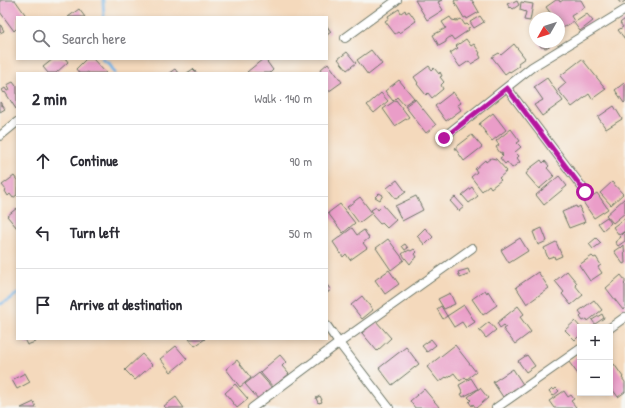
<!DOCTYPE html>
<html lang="en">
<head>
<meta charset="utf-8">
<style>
	body { margin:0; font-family:"Patrick Hand",sans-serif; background:#f2f2f3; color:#2b2b33 }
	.controls { position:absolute; right:12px; bottom:12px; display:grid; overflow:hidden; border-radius:0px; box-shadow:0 2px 6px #0003 }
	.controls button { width:36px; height:36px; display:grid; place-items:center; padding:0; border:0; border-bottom:1px solid #e1e1e2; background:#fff; color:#2b2b33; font:20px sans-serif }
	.compass { position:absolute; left:529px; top:12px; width:36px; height:36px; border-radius:50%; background:#fff; box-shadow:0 2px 6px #0003; rotate:231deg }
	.stop { position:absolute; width:12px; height:12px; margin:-9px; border:3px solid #b5179e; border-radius:50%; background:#fff }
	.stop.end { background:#b5179e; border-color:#fff; box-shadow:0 1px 4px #0008 }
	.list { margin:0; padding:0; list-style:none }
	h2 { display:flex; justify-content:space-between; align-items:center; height:52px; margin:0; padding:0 16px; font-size:17px }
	h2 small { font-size:13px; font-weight:400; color:#7c7c81 }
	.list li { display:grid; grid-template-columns:26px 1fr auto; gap:12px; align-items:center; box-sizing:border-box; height:72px; padding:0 16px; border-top:1px solid #e1e1e2 }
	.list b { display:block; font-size:15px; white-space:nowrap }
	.list em { font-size:13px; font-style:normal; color:#7c7c81 }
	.icon { flex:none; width:22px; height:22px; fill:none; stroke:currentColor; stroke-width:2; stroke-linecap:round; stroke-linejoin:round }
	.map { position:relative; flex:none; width:625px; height:408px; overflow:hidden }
	.search { position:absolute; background:#fff; box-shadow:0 2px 6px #0003; left:16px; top:16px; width:312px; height:44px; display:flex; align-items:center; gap:10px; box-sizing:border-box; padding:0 14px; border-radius:0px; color:#7c7c81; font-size:15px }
	.panel { position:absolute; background:#fff; box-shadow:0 2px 6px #0003; left:16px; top:72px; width:312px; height:268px; border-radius:0px }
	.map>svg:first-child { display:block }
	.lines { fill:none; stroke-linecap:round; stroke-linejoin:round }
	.stream { stroke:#73b5e8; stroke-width:3 }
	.building { fill:#ea9dc8 }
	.street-casing { stroke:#6a7464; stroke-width:10 }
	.street { stroke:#fff; stroke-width:8 }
	.route { stroke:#b5179e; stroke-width:5 }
</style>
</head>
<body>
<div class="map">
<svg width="625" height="408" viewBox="0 0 625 408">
	<rect width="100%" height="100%" fill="#f6f6f2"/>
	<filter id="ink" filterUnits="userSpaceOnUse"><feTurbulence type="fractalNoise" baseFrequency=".025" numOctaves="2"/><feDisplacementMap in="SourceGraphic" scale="8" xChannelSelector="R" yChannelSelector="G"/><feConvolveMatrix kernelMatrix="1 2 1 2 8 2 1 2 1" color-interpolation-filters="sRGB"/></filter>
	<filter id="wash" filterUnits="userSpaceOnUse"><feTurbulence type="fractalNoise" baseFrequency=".012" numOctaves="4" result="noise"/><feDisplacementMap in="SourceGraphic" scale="16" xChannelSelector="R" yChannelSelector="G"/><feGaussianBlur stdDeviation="0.9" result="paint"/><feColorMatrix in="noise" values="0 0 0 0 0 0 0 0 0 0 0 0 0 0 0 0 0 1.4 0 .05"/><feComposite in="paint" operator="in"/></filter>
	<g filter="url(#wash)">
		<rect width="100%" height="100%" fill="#f4d9bc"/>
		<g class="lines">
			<g class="stream">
				<path d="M103,0L104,17"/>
				<path d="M102,59L104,61L109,63L115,73"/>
				<path d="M0,304L9,300L17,294"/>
			</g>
		</g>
		<g id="blocks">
			<g class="building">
				<path d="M0,0H15L27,17H17V28L14,31L0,12Z"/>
				<path d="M415,0H442L438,2L443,10L427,20Z"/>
				<path d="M455,0H472L479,12L467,19L466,17L464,18L454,1Z"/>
				<path d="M556,0H559L560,2L563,0H581L585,7L571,16L574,21L561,29L559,26V18H554L546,7Z"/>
				<path d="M618,0H625V1L621,4Z"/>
				<path d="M517,1L519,5L513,9L511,7L510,8L507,4L512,2L513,3Z"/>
				<path d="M521,2L533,4L530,21L524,20L526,12L520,10Z"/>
				<path d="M79,9L85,17H68Z"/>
				<path d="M399,9L401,13L405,10L406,13L409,11L416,21L399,33L398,32L395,34L385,21L389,18L388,16Z"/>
				<path d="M587,14L593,21L580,31L574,23Z"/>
				<path d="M480,16L484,22L474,28L470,22Z"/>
				<path d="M450,17L452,20L457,21L461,19L465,25L467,24L470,27L468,28L469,30L454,40L451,36L446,40V42L439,46L433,35L446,28L442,22Z"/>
				<path d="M625,19V39L618,30L623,27L620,23Z"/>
				<path d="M0,24L4,31L0,33Z"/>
				<path d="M327,26L331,32L327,35Z"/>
				<path d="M466,39L471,46L474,44L480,53L479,54L481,58L471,64L469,61L460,67L450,53L458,48L456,46Z"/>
				<path d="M538,42H551V45L546,48L541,47Z"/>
				<path d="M514,44L525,58L518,63L519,66L510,72L509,71L505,74L492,57L499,53L501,55Z"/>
				<path d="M371,50L382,64L368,75L357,60Z"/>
				<path d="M347,52L356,63L347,70L338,59Z"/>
				<path d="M53,59H66L68,62L56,73H48L43,67Z"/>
				<path d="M86,59H93L106,73H89L88,72L86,73H79L76,69Z"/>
				<path d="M263,59H265L273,70L270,73H248L247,72Z"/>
				<path d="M582,59L606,89L592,99L589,94L572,107L558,90L566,83L560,76Z"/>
				<path d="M328,63L342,82L328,92L327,91V73H320L321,72L320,70Z"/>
				<path d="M429,66L432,70L434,68L439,74L440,72L442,76L440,77L444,82L441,85L443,89L432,98L428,93L426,95L417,84L418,83L414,77Z"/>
				<path d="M175,69L178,73H169Z"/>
				<path d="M193,69L197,73H187Z"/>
				<path d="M547,78L563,101L542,116L534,105L543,100L534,87Z"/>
				<path d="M399,80L414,98L404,105L397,97L393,101L385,91Z"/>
				<path d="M13,82L16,86L17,85V108L16,109L5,92L4,93L2,90L5,88L7,91L10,90L7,85Z"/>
				<path d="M624,83L625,84V102L624,103L615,90Z"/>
				<path d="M453,92L461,103L458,105L461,110L446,121L435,106Z"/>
				<path d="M381,93L388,101L374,113L367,105Z"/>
				<path d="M415,99L436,125L426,133L405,106Z"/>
				<path d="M396,100L409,117L395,126L383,109Z"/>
				<path d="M0,102L5,109L0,112Z"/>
				<path d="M614,106L622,119L606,129L598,117Z"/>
				<path d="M493,113L506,130L492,141L479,124Z"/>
				<path d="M511,129L520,141L517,143L521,147L515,152L519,156L517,158L520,162L512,168L507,162L505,164L500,158L503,156L501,154L503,153L502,152L500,153L496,147L499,145L496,141Z"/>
				<path d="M472,135L482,147L464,161L455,148Z"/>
				<path d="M491,158L496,159L507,171L499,178L501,180L491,188L489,185L482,191L471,177L477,172L475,169L485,160L486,162Z"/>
				<path d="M541,160L543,163L545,161L549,166L547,168L554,176L539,189L526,174L529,170V169Z"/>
				<path d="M14,176L17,180V195L13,198L10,194L8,196L5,191L6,190L2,185Z"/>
				<path d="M559,176L567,186L544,205L536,195Z"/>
				<path d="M397,180L406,192L396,199L387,188Z"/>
				<path d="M612,182L623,194L611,205L600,193Z"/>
				<path d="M472,187L478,196L469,203L462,195Z"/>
				<path d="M379,193L383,195L380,200L375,197Z"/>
				<path d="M597,193L608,209L594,218L583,202Z"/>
				<path d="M416,196L423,210L402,221L395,206Z"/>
				<path d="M360,197L372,213L359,223L347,207Z"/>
				<path d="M455,197L464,207L459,211L450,201Z"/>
				<path d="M625,198V213L613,223L606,215Z"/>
				<path d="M340,204L355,223L343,233L328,213Z"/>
				<path d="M383,205L396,220L387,228L382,223L380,224L372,215L374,214L371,210L376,207L378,210Z"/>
				<path d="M576,206L577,208L580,206L581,209L580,210L585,222L569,228L562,212Z"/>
				<path d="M17,208V228L7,216Z"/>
				<path d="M607,217L611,223L603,230L598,223Z"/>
				<path d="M625,218V231L619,235L613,227Z"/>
				<path d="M352,228L357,235L364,230L369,238L363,243L367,248L350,260L346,254L343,257L333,242Z"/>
				<path d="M425,228L433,237L425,245L417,236Z"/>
				<path d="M542,228L547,241L538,245L533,232Z"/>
				<path d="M625,231V241L618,246L615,242L621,237L620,236Z"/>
				<path d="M520,238L528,251L509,263L501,250Z"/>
				<path d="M596,238L601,243L593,249L589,244Z"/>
				<path d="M388,239L404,260L391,270L376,248Z"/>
				<path d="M556,242L562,256L555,259L554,256L548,258L544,248Z"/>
				<path d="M405,244L408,248L405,250L402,246Z"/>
				<path d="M624,245L625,263L623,264L614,251L620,247L621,248Z"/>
				<path d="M414,249L417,252L415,254L417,257L413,260L410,264L402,254L406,251V252L409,250L411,251Z"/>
				<path d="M592,256L594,258L596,257L601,265L598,267L602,273L590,281L579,265Z"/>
				<path d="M468,269L470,274L460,278L458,272Z"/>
				<path d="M389,270L399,284L385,294L375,280Z"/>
				<path d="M567,271L577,283L575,285L583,295L571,305L562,294L564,292L555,281Z"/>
				<path d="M538,272L549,288L527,304L516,287Z"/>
				<path d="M621,275L625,280V283L624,284L625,285V307L623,310L606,288Z"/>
				<path d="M327,285L331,290L327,293Z"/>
				<path d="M485,290L487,293L488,291L497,305L483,315L472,299Z"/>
				<path d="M450,293L455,304L444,309L438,299Z"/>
				<path d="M362,296L373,310L362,319L351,305Z"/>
				<path d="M594,300L602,310L588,321L587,319L583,321L580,317L582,315L579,311Z"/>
				<path d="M464,305L475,322L466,328L462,322L454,327L447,316Z"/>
				<path d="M441,306L447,316L443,319L437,309Z"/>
				<path d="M518,306L524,314L520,317L531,332L515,344L503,329L506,327L504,325L500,328L497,323Z"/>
				<path d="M602,314L604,318L595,324L592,320Z"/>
				<path d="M376,321L391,338L377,351L362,333Z"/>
				<path d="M575,321L580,327V335L575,340L565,330Z"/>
				<path d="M489,322L496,330L486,338L479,330Z"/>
				<path d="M24,339H33L35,342L27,345Z"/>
				<path d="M189,339H205L195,346Z"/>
				<path d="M431,339L436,345L427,352L422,346Z"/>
				<path d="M455,345L476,372L467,379L465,377L460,381L454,373L447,378L446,377L439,382L427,367Z"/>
				<path d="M176,346L187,359L171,372L160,359Z"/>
				<path d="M406,347L419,364L392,385L379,368Z"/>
				<path d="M142,354L152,365L135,380L125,370Z"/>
				<path d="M580,354V377L569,362Z"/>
				<path d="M280,355L286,362L282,366L289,374L273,387L260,372Z"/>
				<path d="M527,355L535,366L526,372L518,361Z"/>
				<path d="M237,360L251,378L240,387L226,369Z"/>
				<path d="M614,364L623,377L622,378L625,382V392L618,397L610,386L612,385L610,382V367Z"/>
				<path d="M513,369L524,386L517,392L515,389L503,397L493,382Z"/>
				<path d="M25,373L30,382L17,389L12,380Z"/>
				<path d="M259,373L274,390L260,401L245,384Z"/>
				<path d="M471,378L478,389L463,397L461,394L463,393L459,385Z"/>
				<path d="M235,384L248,399L237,408L225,393Z"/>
				<path d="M480,388L488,398L476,408L473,404L472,406L469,402L471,400L468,397Z"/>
				<path d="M552,388L554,390L556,388L559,391L553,396L549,391Z"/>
				<path d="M424,389L440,408H415L410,401Z"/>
				<path d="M564,391L568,397L571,395L574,399L571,401L576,407L574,408H554L549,401Z"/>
				<path d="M320,396L322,400H321L322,402L319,403V402L318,403L316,398Z"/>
				<path d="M176,397L184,408H166L164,406Z"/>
				<path d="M34,402L36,408H21Z"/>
			</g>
		</g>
	</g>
	<g filter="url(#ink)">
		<use href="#blocks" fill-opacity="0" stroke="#6a7464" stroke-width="1"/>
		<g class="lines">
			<defs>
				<g id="street">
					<path d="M345,38L397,0"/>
					<path d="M507,88L585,191"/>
					<path d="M0,136L17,122"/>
					<path d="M444,137L532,67L625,10"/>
					<path d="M327,326L339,343L389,408"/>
					<path d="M610,328L625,317"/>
					<path d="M252,408L339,343L472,248"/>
					<path d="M496,408L580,349"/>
				</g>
			</defs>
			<use href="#street" class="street-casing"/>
			<use href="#street" class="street"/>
		</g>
	</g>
	<g class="lines" filter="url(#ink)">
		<path class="route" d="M444,138L507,88L585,192"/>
	</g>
</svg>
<div class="controls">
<button>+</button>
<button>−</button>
</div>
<svg class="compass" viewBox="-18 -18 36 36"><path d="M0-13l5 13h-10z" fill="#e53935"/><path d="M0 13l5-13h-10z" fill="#7c7c81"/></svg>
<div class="stop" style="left:585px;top:192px"></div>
<div class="stop end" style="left:444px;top:138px"></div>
<div class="search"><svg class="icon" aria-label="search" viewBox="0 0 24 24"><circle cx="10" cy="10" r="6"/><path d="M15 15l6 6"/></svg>Search here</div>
<section class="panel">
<h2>2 min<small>Walk · 140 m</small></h2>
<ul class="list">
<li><svg class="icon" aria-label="ahead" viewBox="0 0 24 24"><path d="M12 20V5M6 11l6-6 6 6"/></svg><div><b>Continue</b></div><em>90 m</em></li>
<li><svg class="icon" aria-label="left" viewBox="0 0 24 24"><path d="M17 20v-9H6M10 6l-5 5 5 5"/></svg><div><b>Turn left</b></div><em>50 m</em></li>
<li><svg class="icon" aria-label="arrive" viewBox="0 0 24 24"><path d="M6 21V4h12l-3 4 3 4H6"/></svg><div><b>Arrive at destination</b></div></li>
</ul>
</section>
</div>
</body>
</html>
